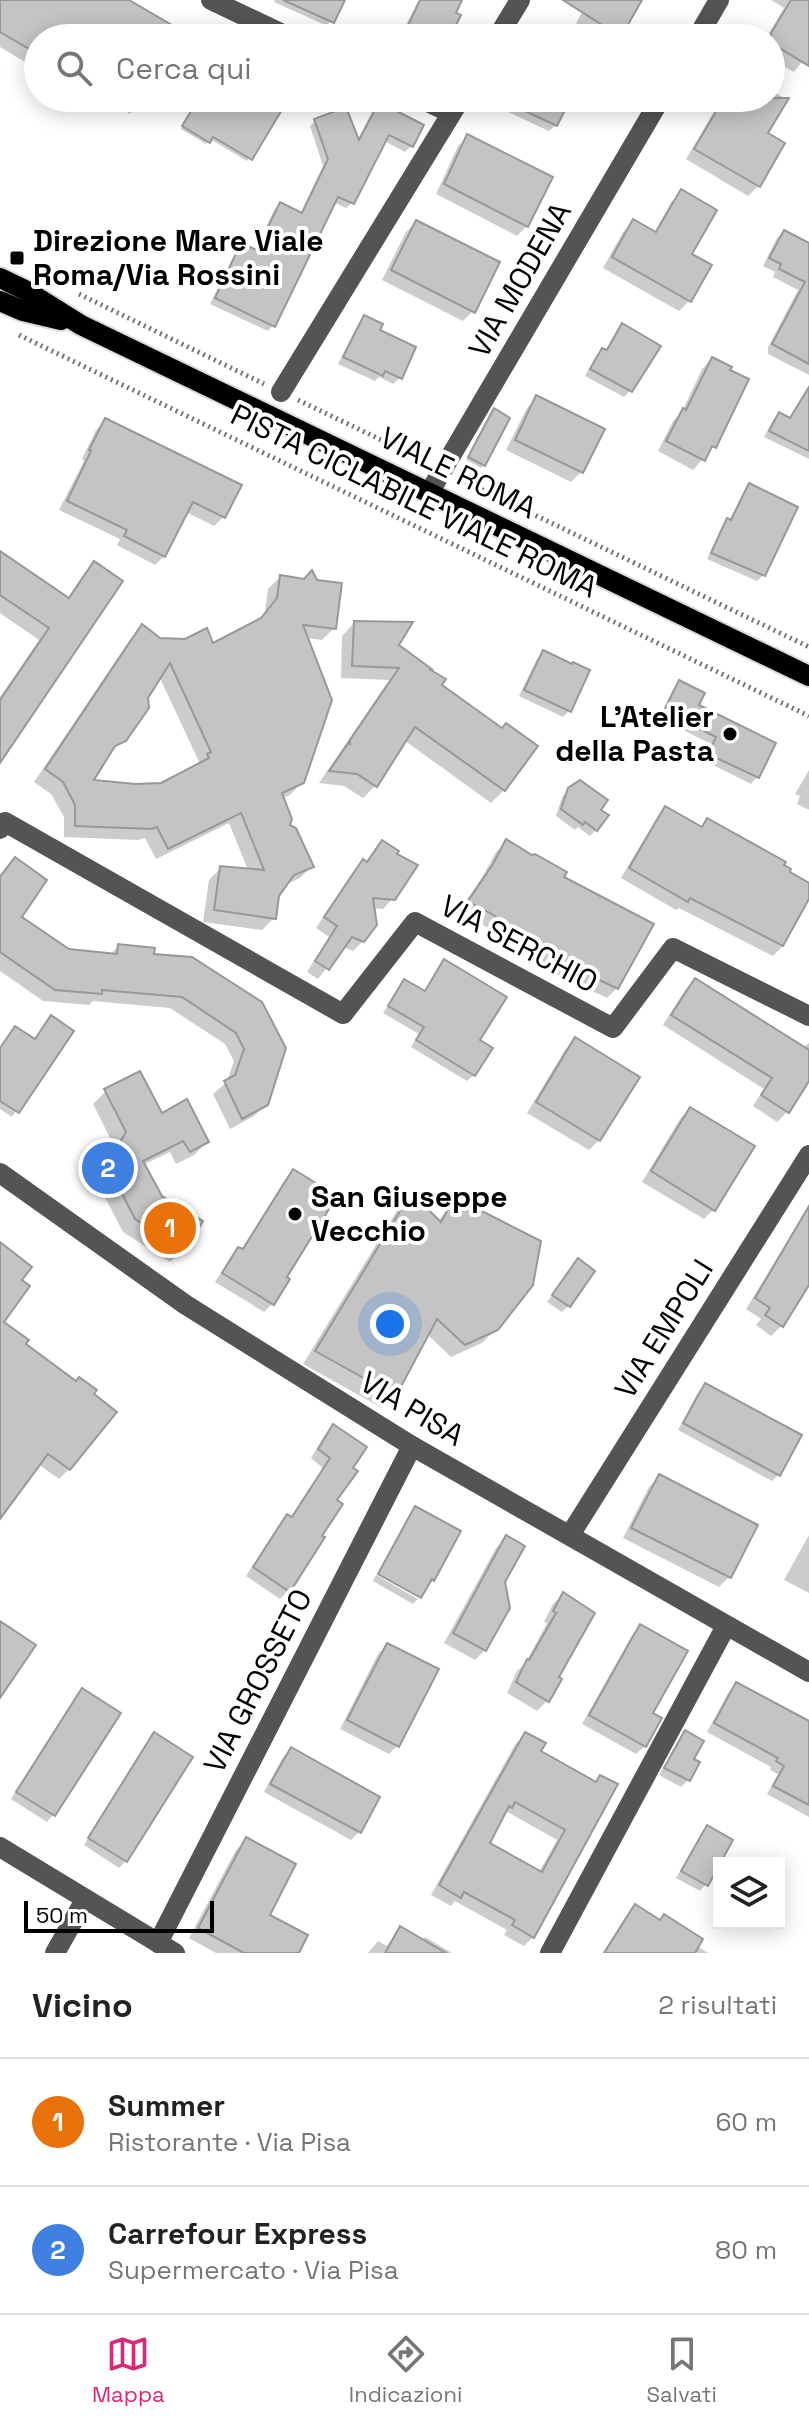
<!DOCTYPE html>
<html lang="it">
<head>
<meta charset="utf-8">
<style>
	body { margin:0; font-family:"Space Grotesk",sans-serif; background:#f2f2f2; color:#222 }
	.controls { position:absolute; right:24px; bottom:24px; display:grid; overflow:hidden; border-radius:0px; box-shadow:0 4px 20px #0003 }
	.controls button { width:72px; height:72px; display:grid; place-items:center; padding:0; border:0; border-bottom:2px solid #e0e0e0; background:#fff; color:#222; font:40px sans-serif }
	.scale { position:absolute; left:24px; bottom:20px; width:190px; box-sizing:border-box; padding-left:8px; border:4px solid #000; border-top:0; font-size:22px; line-height:28px; white-space:nowrap; color:#000; -webkit-text-stroke:6px #fff; paint-order:stroke }
	.you { position:absolute; left:390px; top:1324px; width:28px; height:28px; margin:-20px; border:6px solid #fff; border-radius:50%; background:#1a73e8; box-shadow:0 0 0 12px #1a73e833 }
	.badge { display:grid; place-items:center; width:52px; height:52px; border-radius:50%; background:#db2777; color:#fff; font-size:26px; font-weight:700 }
	.pin { position:absolute; translate:-50% -50%; border:4px solid #fff; box-shadow:0 2px 8px #0006 }
	.list { margin:0; padding:0; list-style:none }
	h2 { display:flex; justify-content:space-between; align-items:center; height:104px; margin:0; padding:0 32px; font-size:34px }
	h2 small { font-size:26px; font-weight:400; color:#767676 }
	.list li { display:grid; grid-template-columns:52px 1fr auto; gap:24px; align-items:center; box-sizing:border-box; height:128px; padding:0 32px; border-top:2px solid #e0e0e0 }
	.list b { display:block; font-size:30px; white-space:nowrap }
	.list p { margin:0; font-size:26px; white-space:nowrap; color:#767676 }
	.list em { font-size:26px; font-style:normal; color:#767676 }
	.icon { flex:none; width:44px; height:44px; fill:none; stroke:currentColor; stroke-width:2; stroke-linecap:round; stroke-linejoin:round }
	.map { position:relative; flex:none; width:809px; height:1953px; overflow:hidden }
	.search { position:absolute; background:#fff; box-shadow:0 4px 20px #0003; left:24px; right:24px; top:24px; height:88px; display:flex; align-items:center; gap:20px; box-sizing:border-box; padding:0 28px; border-radius:44px; color:#767676; font-size:30px }
	.sheet { height:360px; background:#fff }
	nav { display:flex; justify-content:space-around; align-items:center; box-sizing:border-box; height:112px; border-top:2px solid #e0e0e0; background:#fff; font-size:22px; color:#767676 }
	nav a { display:grid; justify-items:center; gap:4px }
	nav .on { color:#db2777 }
	.map>svg:first-child { display:block }
	.shadow { fill:#0003; fill-rule:evenodd }
	.building { fill:#c4c4c4; stroke:#989898; stroke-width:2; fill-rule:evenodd }
	.lines { fill:none; stroke-linecap:round; stroke-linejoin:round }
	.major-casing { stroke:#dbdbdb; stroke-width:24 }
	.path { stroke:#767676; stroke-width:5; stroke-dasharray:2 4; stroke-linecap:butt }
	.minor { stroke:#545454; stroke-width:20 }
	.major { stroke:#000; stroke-width:20 }
	.poi-dot { fill:#000; stroke:#fff; stroke-width:3 }
	.labels { text-anchor:middle; stroke-width:8; stroke-linejoin:round; paint-order:stroke }
	.poi-label { font-size:30px; font-weight:bold; fill:#000; stroke:#fff; text-anchor:start }
	.street-label { font-size:30px; fill:#000; stroke:#fff }
</style>
</head>
<body>
<div class="map">
<svg width="809" height="1953" viewBox="0 0 809 1953">
	<rect width="100%" height="100%" fill="#fff"/>
	<g class="shadow">
		<path d="M0,0H125L178,38H38V65L35,68L0,47Z"/>
		<path d="M275,0H343L327,26L274,2Z"/>
		<path d="M419,0H460L448,38H399Z"/>
		<path d="M589,0H640L617,38H598L576,23Z"/>
		<path d="M771,0H809V53L794,72L771,59V38H766L784,8Z"/>
		<path d="M771,90L786,99L765,133L783,144L758,186L748,196L686,159L722,98H771Z"/>
		<path d="M102,98H143L130,114Z"/>
		<path d="M200,98H286L247,161L210,139L206,144L181,129Z"/>
		<path d="M512,98H568L556,125L549,131L506,111Z"/>
		<path d="M379,104L421,125L411,146L405,152L384,141L352,203L346,208L333,202L273,325L268,331L210,304L236,251L242,246L255,251L274,210L280,205L300,214L323,166L310,126L316,120L357,141L373,110Z"/>
		<path d="M468,136L527,226L517,236L436,194L458,146Z"/>
		<path d="M681,192L690,255L709,266L689,301L679,311L603,268L623,232L633,222L654,233L671,202Z"/>
		<path d="M416,222L473,311L463,321L382,280L406,232Z"/>
		<path d="M785,231L809,244V375L768,354V347L798,290L773,277L775,272L763,266L777,238Z"/>
		<path d="M364,317L378,331L400,378L393,384L379,377L375,381L338,364L358,324Z"/>
		<path d="M622,326L630,391L624,397L585,376L596,356L603,350L605,351L616,332Z"/>
		<path d="M712,359L714,446L693,470L658,451L673,421L682,412L702,369Z"/>
		<path d="M537,398L581,472L571,482L506,450L527,408Z"/>
		<path d="M801,403L809,407V459L764,437L773,420L779,414L789,419Z"/>
		<path d="M492,413L483,465L481,468L466,460Z"/>
		<path d="M105,421L239,486L223,517L214,526L186,512L164,556L155,565L117,545L120,539L59,510L84,461L82,459L96,430Z"/>
		<path d="M750,486L763,575L757,581L707,559L722,526L729,521L744,491Z"/>
		<path d="M0,554L67,599L83,575L94,564L0,759V697L39,640L0,613Z"/>
		<path d="M280,577L334,628L322,640L306,638L302,782L290,795L282,798L288,826L312,866L300,878L285,885L277,895L274,918L262,930L203,922L209,880L221,868L248,870L229,823L156,859L145,838L138,840L64,837V817L51,794L34,782L131,638L142,626L159,640L212,646L257,623L265,612L268,589ZM159,676L200,764L161,785L135,786L91,781L107,755L118,747L106,752L122,741Z"/>
		<path d="M354,623L396,645L440,685L502,730L535,746L504,790L491,803L404,740L375,786L363,798L344,786L319,783L389,680L341,678L342,636Z"/>
		<path d="M543,653L569,711L563,717L519,696L537,659Z"/>
		<path d="M680,683L696,706L774,744L757,777L751,784L703,760L711,744L659,718L673,689Z"/>
		<path d="M809,770V810L797,804L800,796L795,794Z"/>
		<path d="M569,789L596,830L590,836L578,827L575,830L556,816L562,797Z"/>
		<path d="M666,809L699,828L707,821L809,885V897L783,946L773,956L679,908L676,910L621,878L656,819Z"/>
		<path d="M382,842L393,898L383,909L372,908L363,941L353,951L343,947L318,979L307,972L329,937L316,928L353,872L363,862L365,863Z"/>
		<path d="M506,842L561,878L617,988L607,998L546,969L548,965L492,934L485,926L459,911L483,876L496,852Z"/>
		<path d="M15,859L19,918L68,951L110,955L118,946L152,956L261,1003L266,1104L254,1116L230,1129L213,1094L227,1082L234,1061L225,1044L170,1008L93,1001L89,1005L43,1001L0,971V875Z"/>
		<path d="M445,962L478,1041L474,1075L467,1081L411,1047L419,1034L383,1013L405,981L424,993L438,968Z"/>
		<path d="M695,980L802,1048L809,1043V1077L787,1112L777,1122L753,1106L764,1089L663,1025L685,990Z"/>
		<path d="M51,1017L72,1031L12,1117L0,1109V1049L34,1041Z"/>
		<path d="M575,1040L599,1140L589,1150L527,1113L565,1050Z"/>
		<path d="M106,1091L161,1116L207,1142L194,1155L176,1164L170,1152L143,1165L183,1249L170,1262L123,1232L95,1178L114,1146L93,1104Z"/>
		<path d="M690,1109L714,1209L704,1219L642,1182L680,1119Z"/>
		<path d="M294,1171L284,1278L272,1304L264,1312L215,1282L230,1258L239,1249L241,1250L285,1180Z"/>
		<path d="M411,1196L437,1222L454,1203L496,1329L482,1343L451,1357L427,1334L395,1395L382,1408L303,1364L398,1209Z"/>
		<path d="M807,1215L809,1216V1281L781,1326L771,1336L756,1325L761,1319L746,1309L797,1225Z"/>
		<path d="M0,1257L19,1280L2,1322L24,1344L69,1469L59,1479L38,1464L0,1515Z"/>
		<path d="M578,1261L568,1306L562,1312L547,1302Z"/>
		<path d="M705,1386L779,1474L772,1481L678,1430L698,1392Z"/>
		<path d="M334,1427L335,1501L319,1536L322,1538L288,1591L280,1599L246,1576L279,1525L288,1516L290,1518L323,1468L311,1458L325,1435Z"/>
		<path d="M659,1477L756,1526L729,1577L719,1587L623,1538L649,1487Z"/>
		<path d="M416,1508L433,1580L421,1596L378,1572L409,1515Z"/>
		<path d="M809,1535V1593L784,1580Z"/>
		<path d="M506,1538L503,1582L485,1650L475,1660L444,1643L496,1548Z"/>
		<path d="M376,1575L418,1599L413,1604L373,1581Z"/>
		<path d="M563,1595L556,1678L559,1679L547,1701L537,1711L507,1693L517,1671L525,1664L547,1623L544,1622L553,1604Z"/>
		<path d="M641,1627L650,1714L645,1746L636,1754L582,1724L632,1635Z"/>
		<path d="M387,1645L397,1746L389,1754L340,1729L378,1654Z"/>
		<path d="M736,1685L809,1721V1817L767,1794L778,1774L770,1770L771,1767L707,1732L728,1693Z"/>
		<path d="M83,1691L118,1713L53,1815L47,1822L11,1799L76,1697Z"/>
		<path d="M685,1733L691,1760L697,1763L688,1780L681,1787L659,1775L679,1739Z"/>
		<path d="M526,1734L539,1752L594,1783L600,1777L533,1937L524,1946L504,1935L507,1930L455,1901L451,1906L431,1895L516,1743ZM506,1811L557,1840L539,1872L488,1844Z"/>
		<path d="M154,1735L126,1861L119,1868L84,1845L148,1741Z"/>
		<path d="M291,1749L378,1798L359,1832L351,1840L264,1792L283,1757Z"/>
		<path d="M707,1828L706,1884L700,1891L676,1878L701,1834Z"/>
		<path d="M246,1840L267,1916L296,1953H216L189,1938L236,1850Z"/>
		<path d="M635,1907L697,1946L708,1953H603L626,1916Z"/>
		<path d="M400,1929L421,1941L425,1937L452,1953H368L378,1941L387,1946Z"/>
	</g>
	<g class="building">
		<path d="M0,0H129L194,38H38V54L0,32Z"/>
		<path d="M283,0H345L334,23Z"/>
		<path d="M420,0H462L456,13L461,15L450,38H402Z"/>
		<path d="M563,0H642L621,37Z"/>
		<path d="M791,0H809V66L771,43V33Z"/>
		<path d="M199,98H289L252,160L213,137L210,143L182,126Z"/>
		<path d="M497,98H571L557,126Z"/>
		<path d="M724,98H789L768,133L785,143L760,187L694,149Z"/>
		<path d="M379,102L424,125L413,147L389,135L354,204L338,197L275,327L215,298L241,243L257,250L280,202L302,213L328,159L314,119L346,107L359,140Z"/>
		<path d="M467,134L553,177L528,227L444,184Z"/>
		<path d="M681,189L717,210L692,254L712,265L691,302L612,257L633,219L656,232Z"/>
		<path d="M416,220L500,262L475,313L391,270Z"/>
		<path d="M784,230L809,243V364L772,344L805,282L779,269L781,264L769,258Z"/>
		<path d="M364,315L383,324L380,330L416,347L402,379L385,371L383,376L343,357Z"/>
		<path d="M622,323L661,346L632,392L590,369L602,348L607,350Z"/>
		<path d="M712,357L732,367L730,370L749,379L716,448L712,446L705,461L666,441L683,408L686,410Z"/>
		<path d="M809,387V451L769,431L779,412L790,418Z"/>
		<path d="M536,395L605,429L583,473L515,440Z"/>
		<path d="M494,408L510,418L485,466L468,457Z"/>
		<path d="M105,418L242,485L225,518L193,502L165,557L124,536L127,530L67,501L91,451L89,450Z"/>
		<path d="M749,483L798,507L765,576L711,553L727,518L731,520Z"/>
		<path d="M0,551L69,598L94,561L123,581L0,763V700L49,628L0,595Z"/>
		<path d="M312,570L317,580L342,583L336,629L303,625L332,700L304,783L282,793L292,819L290,825L296,828L314,867L294,875L279,896L276,919L214,910L220,866L264,870L241,813L168,849L157,827L152,829L75,826V805L63,782L45,769L142,624L160,638L185,639L207,628L213,643L261,618L277,598L280,575L304,579ZM170,663L211,752L207,754L209,758L161,783L135,784L94,780L115,746L126,741L149,708L148,698Z"/>
		<path d="M354,621L413,622L399,645L433,670L429,669L446,679L442,685L502,728L506,723L538,746L505,791L415,727L377,787L357,774L329,771L349,742L350,745V740L399,668L352,666Z"/>
		<path d="M543,650L572,664L573,662L590,670L571,712L524,690Z"/>
		<path d="M679,680L705,693L699,705L776,743L759,778L708,754L716,737L664,711Z"/>
		<path d="M580,780L608,800L601,810L609,815L597,831L585,822L583,825L561,809L568,788Z"/>
		<path d="M665,806L702,827L707,818L786,862L784,865L791,869L790,872L809,883V899L783,946L690,898L688,902L629,868Z"/>
		<path d="M506,839L532,855L535,854L567,872L564,877L654,924L618,989L555,959L557,955L502,925L495,916L468,901L493,864Z"/>
		<path d="M382,840L399,851L397,854L418,865L395,900L373,898L377,925L364,942L352,937L329,970L315,961L337,926L324,917L363,859L367,862Z"/>
		<path d="M15,857L47,880L22,917L69,949L117,954L118,944L155,948L154,954L192,957L262,1002L286,1048L268,1105L242,1119L224,1081L235,1075L244,1049L236,1033L182,997L102,990V994L55,990L0,952V877Z"/>
		<path d="M444,959L507,997L480,1040L493,1048L475,1076L416,1040L424,1027L388,1006L404,979L425,991Z"/>
		<path d="M695,978L809,1050V1081L789,1113L761,1095L772,1078L671,1015Z"/>
		<path d="M51,1015L74,1031L19,1113L0,1101V1048L15,1026L35,1039Z"/>
		<path d="M575,1037L640,1077L600,1141L536,1102Z"/>
		<path d="M140,1071L162,1113L187,1099L209,1142L190,1152L183,1141L143,1161L162,1196L203,1221L185,1250L135,1219L107,1164L126,1132L104,1089Z"/>
		<path d="M690,1107L755,1146L715,1211L651,1171Z"/>
		<path d="M293,1169L337,1196L287,1277L290,1279L274,1305L222,1273L238,1247L243,1249Z"/>
		<path d="M411,1193L441,1222L453,1200L474,1207L541,1241L533,1285L498,1330L465,1345L437,1319L396,1396L315,1351Z"/>
		<path d="M809,1206V1285L783,1327L765,1315L770,1308L755,1298Z"/>
		<path d="M0,1242L32,1267L22,1280L30,1286L4,1322L29,1340L26,1344L76,1381L79,1377L97,1390L94,1394L117,1412L70,1470L48,1454L0,1519Z"/>
		<path d="M578,1258L595,1271L570,1307L552,1295Z"/>
		<path d="M705,1383L802,1435L780,1476L683,1423Z"/>
		<path d="M333,1424L367,1447L353,1468L358,1471L337,1500L343,1504L322,1536L325,1537L290,1592L253,1567L287,1514L292,1517L330,1458L318,1449Z"/>
		<path d="M659,1474L758,1525L731,1578L631,1528Z"/>
		<path d="M415,1506L461,1531L434,1581L432,1579L421,1598L378,1574Z"/>
		<path d="M506,1535L525,1546L505,1582L510,1608L486,1651L453,1633Z"/>
		<path d="M563,1592L595,1613L559,1677L562,1679L549,1702L516,1682L527,1659L529,1660L556,1613L553,1611Z"/>
		<path d="M0,1621L36,1645L0,1698Z"/>
		<path d="M640,1624L688,1651L653,1713L662,1718L646,1747L589,1715Z"/>
		<path d="M387,1643L439,1669L399,1747L347,1720Z"/>
		<path d="M736,1682L809,1721V1805L773,1786L784,1766L776,1761L778,1758L714,1723Z"/>
		<path d="M82,1688L121,1713L55,1816L16,1792Z"/>
		<path d="M685,1730L704,1741L694,1759L700,1762L690,1781L664,1768Z"/>
		<path d="M154,1732L193,1757L127,1862L88,1838Z"/>
		<path d="M525,1732L546,1743L541,1751L596,1782L600,1775L618,1784L534,1938L512,1925L515,1920L464,1892L461,1898L439,1885ZM515,1802L565,1830L542,1872L490,1843L509,1806L512,1808Z"/>
		<path d="M291,1747L380,1797L361,1833L270,1784Z"/>
		<path d="M707,1825L733,1840L708,1886L681,1871Z"/>
		<path d="M246,1837L296,1864L270,1915L308,1935L299,1953H244L198,1928Z"/>
		<path d="M635,1904L660,1920L664,1914L703,1939L695,1953H604Z"/>
		<path d="M400,1926L446,1953H385Z"/>
	</g>
	<g class="lines">
		<defs>
			<g id="major">
				<path d="M0,278L25,290L81,325L809,676"/>
				<path d="M0,301L23,311L61,320"/>
			</g>
		</defs>
		<use href="#major" class="major-casing"/>
		<g class="path">
			<path d="M79,294L264,384"/>
			<path d="M19,335L809,716"/>
			<path d="M298,400L423,460"/>
			<path d="M460,479L809,647"/>
		</g>
		<g class="minor">
			<path d="M211,0L291,38"/>
			<path d="M497,38L520,0"/>
			<path d="M697,38L719,0"/>
			<path d="M419,98L451,113"/>
			<path d="M281,392L461,98"/>
			<path d="M429,493L661,98"/>
			<path d="M0,829L5,822L343,1014L415,922L613,1028L673,948L809,1016"/>
			<path d="M0,1173L186,1305L412,1446L809,1672"/>
			<path d="M570,1535L809,1155"/>
			<path d="M0,1847L175,1953"/>
			<path d="M158,1943L412,1446"/>
			<path d="M55,1953L85,1900"/>
			<path d="M550,1953L726,1626"/>
		</g>
		<use href="#major" class="major"/>
	</g>
	<g class="poi-dot">
		<rect x="9" y="250" width="16" height="16" rx="4"/>
		<circle cx="730" cy="734" r="8"/>
		<circle cx="295" cy="1214" r="8"/>
	</g>
	<g class="labels">
		<g class="poi-label">
			<text x="33" y="251">Direzione Mare Viale<tspan x="33" dy="34">Roma/Via Rossini</tspan></text>
			<text x="714" y="727" text-anchor="end">L'Atelier<tspan x="714" dy="34">della Pasta</tspan></text>
			<text x="311" y="1207">San Giuseppe<tspan x="311" dy="34">Vecchio</tspan></text>
		</g>
		<g class="street-label">
			<text transform="translate(520 280) rotate(-60)" y="10">VIA MODENA</text>
			<text transform="translate(458 473) rotate(26)" y="10">VIALE ROMA</text>
			<text transform="translate(414 501) rotate(26)" y="10">PISTA CICLABILE VIALE ROMA</text>
			<text transform="translate(519 944) rotate(28)" y="10">VIA SERCHIO</text>
			<text transform="translate(664 1329) rotate(-58)" y="10">VIA EMPOLI</text>
			<text transform="translate(412 1409) rotate(31)" y="10">VIA PISA</text>
			<text transform="translate(258 1681) rotate(-63)" y="10">VIA GROSSETO</text>
		</g>
	</g>
</svg>
<div class="controls">
<button><svg class="icon" aria-label="layers" viewBox="0 0 24 24"><path d="M12 4l9 5-9 5-9-5zM3 14l9 5 9-5"/></svg></button>
</div>
<div class="scale">50 m</div>
<div class="you"></div>
<div class="pin badge" style="left:170px;top:1228px;background:#e8710a">1</div>
<div class="pin badge" style="left:108px;top:1168px;background:#3f7fe0">2</div>
<div class="search"><svg class="icon" aria-label="search" viewBox="0 0 24 24"><circle cx="10" cy="10" r="6"/><path d="M15 15l6 6"/></svg>Cerca qui</div>
</div>
<section class="sheet">
<h2>Vicino<small>2 risultati</small></h2>
<ul class="list">
<li><span class="badge" style="background:#e8710a">1</span><div><b>Summer</b><p>Ristorante · Via Pisa</p></div><em>60 m</em></li>
<li><span class="badge" style="background:#3f7fe0">2</span><div><b>Carrefour Express</b><p>Supermercato · Via Pisa</p></div><em>80 m</em></li>
</ul>
</section>
<nav>
<a class="on"><svg class="icon" aria-label="map" viewBox="0 0 24 24"><path d="M3 6l6-2 6 2 6-2v14l-6 2-6-2-6 2zM9 4v14M15 6v14"/></svg>Mappa</a>
<a><svg class="icon" aria-label="directions" viewBox="0 0 24 24"><path d="M12 3l9 9-9 9-9-9zM9 14v-3h6M13 9l2 2-2 2"/></svg>Indicazioni</a>
<a><svg class="icon" aria-label="saved" viewBox="0 0 24 24"><path d="M7 4h10v16l-5-4-5 4z"/></svg>Salvati</a>
</nav>
</body>
</html>
